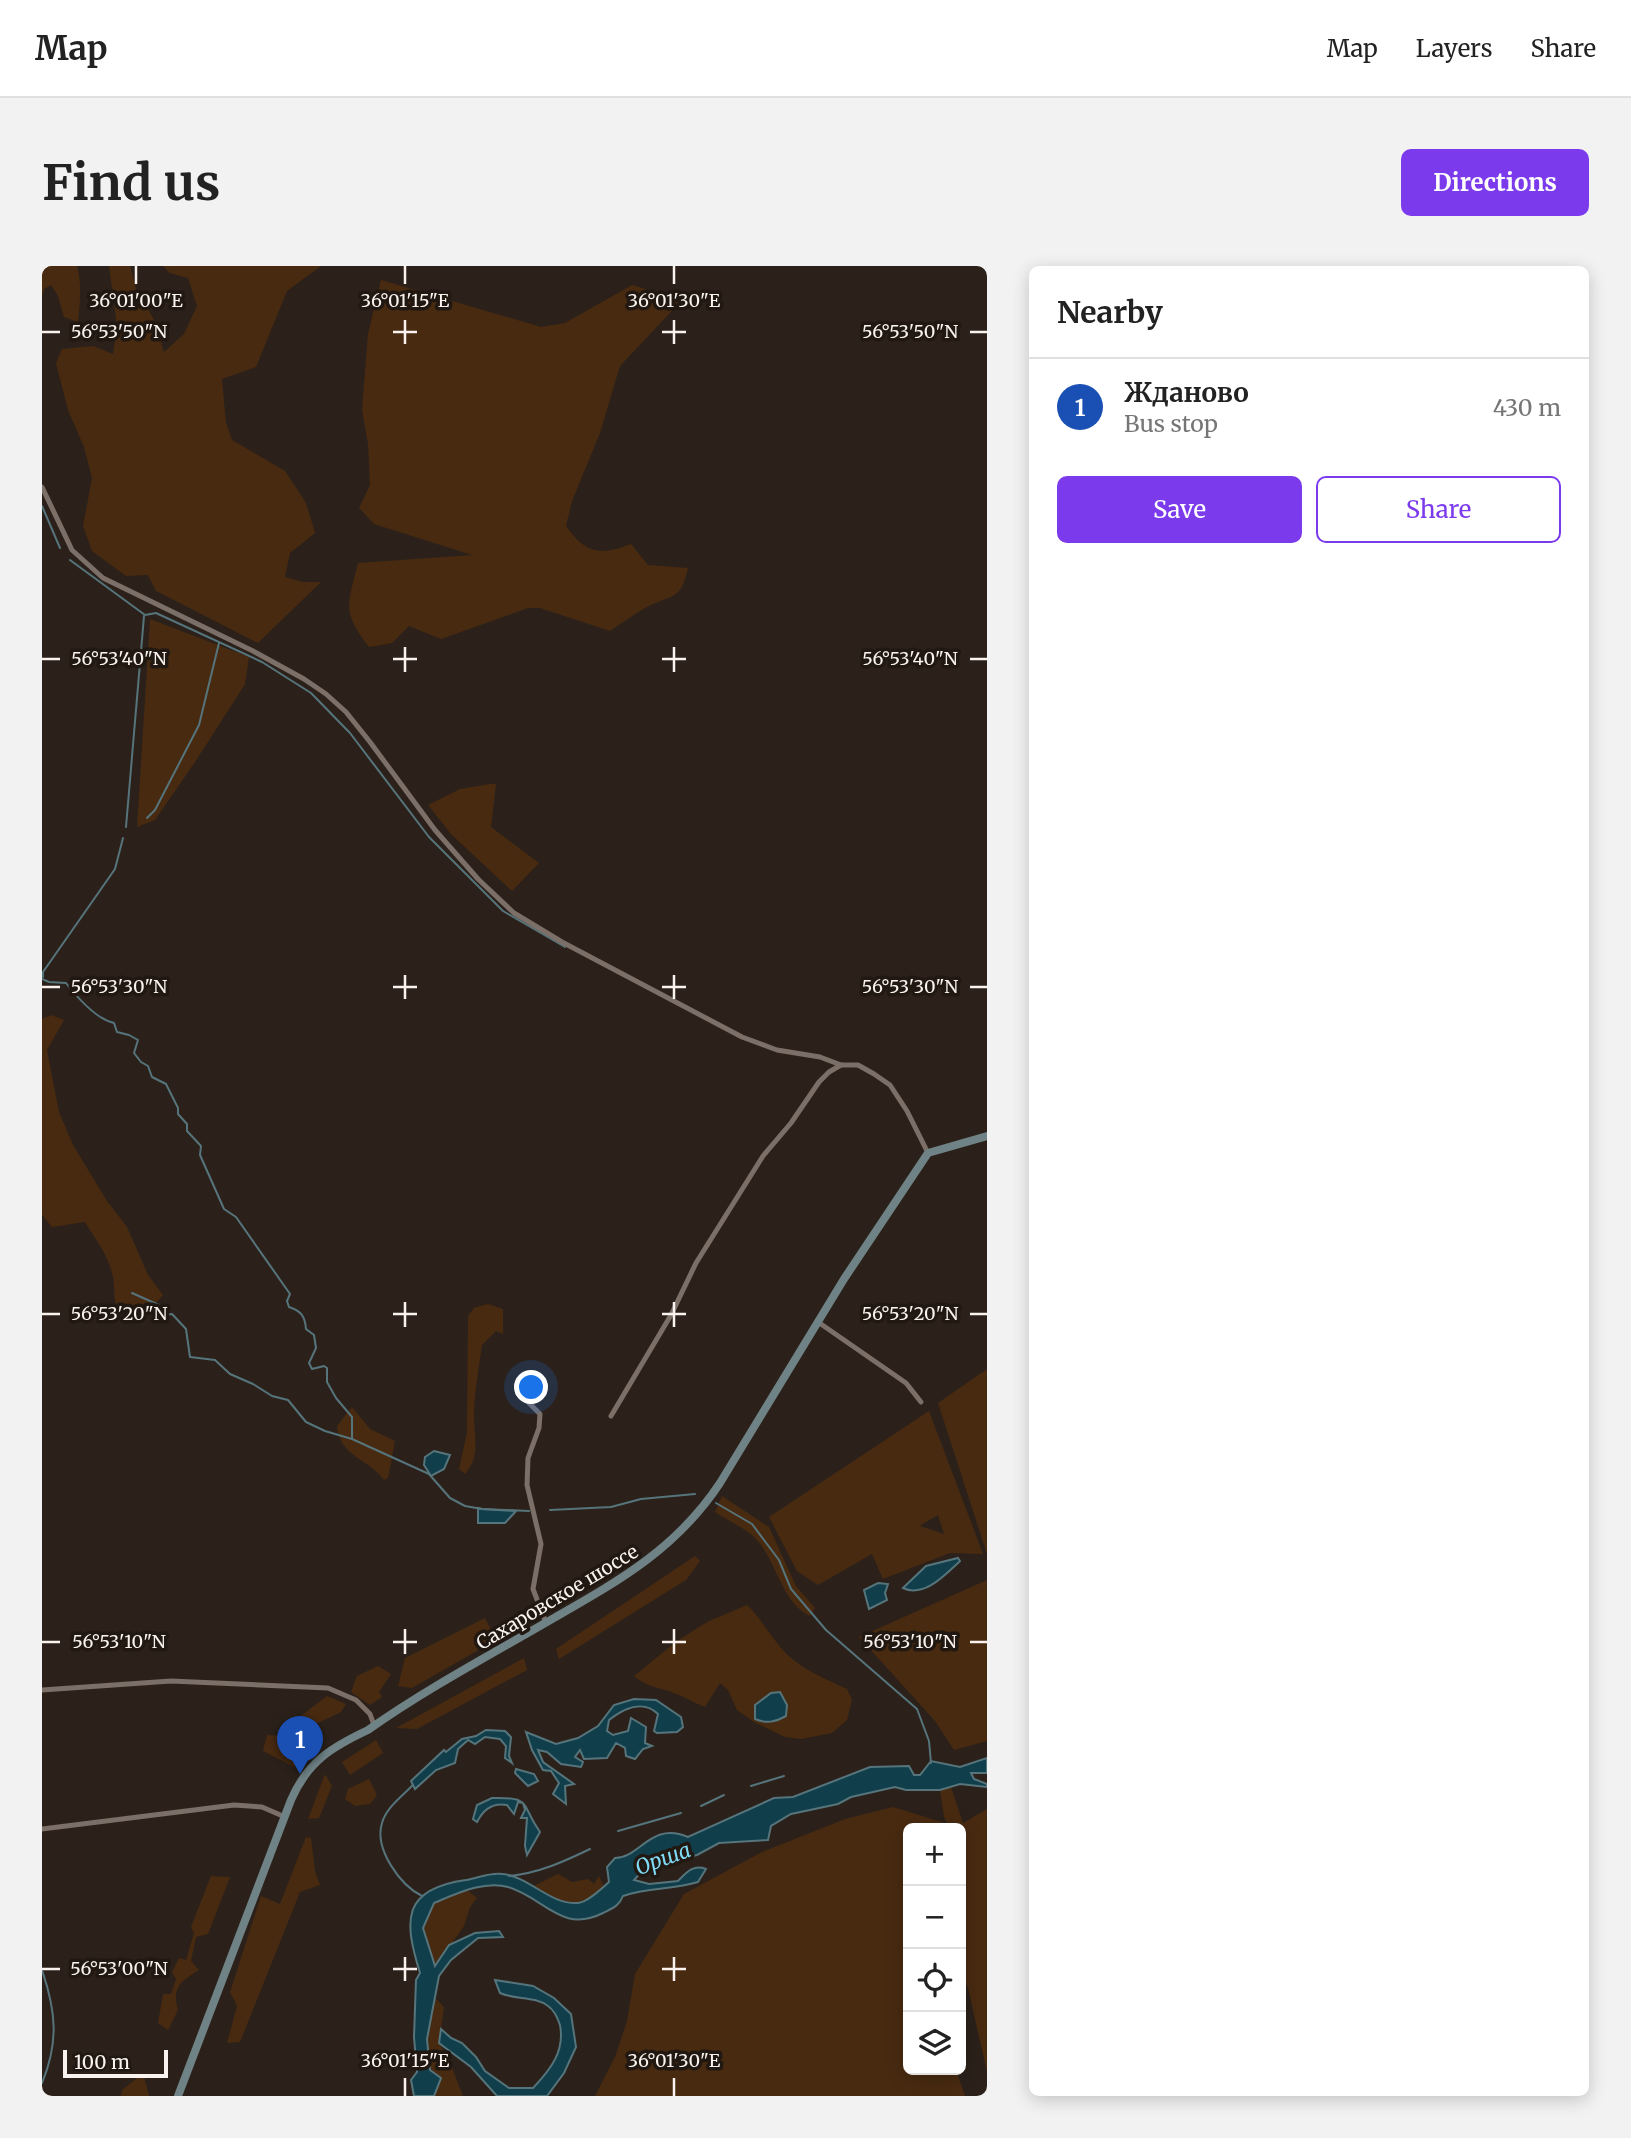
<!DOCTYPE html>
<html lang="en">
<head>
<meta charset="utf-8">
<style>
	body { margin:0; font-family:Merriweather,serif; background:#f2f2f2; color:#222 }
	.controls { position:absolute; right:21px; bottom:21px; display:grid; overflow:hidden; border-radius:10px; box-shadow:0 4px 18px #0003 }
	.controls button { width:63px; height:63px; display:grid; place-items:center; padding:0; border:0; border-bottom:2px solid #e0e0e0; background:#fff; color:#222; font:35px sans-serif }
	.scale { position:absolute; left:21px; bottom:18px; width:105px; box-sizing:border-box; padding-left:7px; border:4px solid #f9f2ee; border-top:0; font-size:19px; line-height:24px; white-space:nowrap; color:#f9f2ee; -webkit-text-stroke:5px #211811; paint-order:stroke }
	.you { position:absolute; left:490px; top:1122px; width:24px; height:24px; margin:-18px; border:5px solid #fff; border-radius:50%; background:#1a73e8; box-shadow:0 0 0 10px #1a73e833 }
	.badge { display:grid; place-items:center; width:46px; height:46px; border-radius:50%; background:#7c3aed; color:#fff; font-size:23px; font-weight:700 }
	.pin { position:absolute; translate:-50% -58px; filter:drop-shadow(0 2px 4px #0008) }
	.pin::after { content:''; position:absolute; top:37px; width:24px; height:21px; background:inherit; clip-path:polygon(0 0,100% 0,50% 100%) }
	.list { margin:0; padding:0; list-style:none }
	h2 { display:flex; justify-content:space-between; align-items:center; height:91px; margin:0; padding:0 28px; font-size:30px }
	h2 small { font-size:23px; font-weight:400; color:#767676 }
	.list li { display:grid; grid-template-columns:46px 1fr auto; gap:21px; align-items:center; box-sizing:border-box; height:98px; padding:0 28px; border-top:2px solid #e0e0e0 }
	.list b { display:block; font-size:26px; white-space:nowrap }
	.list p { margin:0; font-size:23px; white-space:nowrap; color:#767676 }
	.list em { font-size:23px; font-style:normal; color:#767676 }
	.actions { display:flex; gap:14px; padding:21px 28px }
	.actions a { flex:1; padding:16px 0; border:2px solid #7c3aed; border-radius:10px; text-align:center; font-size:24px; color:#7c3aed }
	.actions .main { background:#7c3aed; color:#fff }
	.icon { flex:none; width:38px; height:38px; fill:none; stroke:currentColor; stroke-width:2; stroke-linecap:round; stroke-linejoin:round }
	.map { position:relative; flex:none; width:945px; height:1830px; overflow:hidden; border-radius:10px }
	header { display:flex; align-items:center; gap:42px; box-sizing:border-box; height:98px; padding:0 35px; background:#fff; border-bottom:2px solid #e0e0e0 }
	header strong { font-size:33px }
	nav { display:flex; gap:38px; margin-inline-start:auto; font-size:24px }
	.intro { display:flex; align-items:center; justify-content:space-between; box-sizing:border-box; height:168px; padding:0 42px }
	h1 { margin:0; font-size:49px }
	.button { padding:18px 32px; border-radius:10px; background:#7c3aed; color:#fff; font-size:24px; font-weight:700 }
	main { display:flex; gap:42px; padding:0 42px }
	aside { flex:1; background:#fff; border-radius:10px; box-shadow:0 4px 18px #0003 }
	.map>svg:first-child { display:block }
	.green { fill:#482a10; fill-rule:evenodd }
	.water { fill:#103e4a; stroke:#56747b; stroke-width:2 }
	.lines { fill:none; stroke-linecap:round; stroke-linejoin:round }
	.stream { stroke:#56747b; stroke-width:2 }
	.street { stroke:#7b6f67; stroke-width:5 }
	.secondary { stroke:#6f8285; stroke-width:8 }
	.ticks { fill:none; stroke:#f9f2ee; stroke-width:2.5 }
	.labels { text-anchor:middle; stroke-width:7; stroke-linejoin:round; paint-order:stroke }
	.street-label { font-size:19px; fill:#f9f2ee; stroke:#211811 }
	.water-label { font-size:21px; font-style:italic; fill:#80dbf6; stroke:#211811 }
	.ticks-label { font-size:18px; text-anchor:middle; fill:#f9f2ee; stroke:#211811; stroke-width:7; stroke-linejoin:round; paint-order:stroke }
</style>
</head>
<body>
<header>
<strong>Map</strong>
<nav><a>Map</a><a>Layers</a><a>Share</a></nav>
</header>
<div class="intro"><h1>Find us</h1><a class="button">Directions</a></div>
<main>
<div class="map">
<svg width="945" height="1830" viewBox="0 0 945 1830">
	<rect width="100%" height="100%" fill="#2b211a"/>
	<g class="green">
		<path d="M0,0H35C40,17 38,38 36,56L22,51L16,30L9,19L2,23L0,31Z"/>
		<path d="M67,0H88L94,23L111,52L122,86L142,68L155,40L146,12L128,7L121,0H279L245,25L214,101L180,113L184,157L190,174L243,205L264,237L273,267L248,287L243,311L261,316H279L216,377L114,325L106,309L84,310L50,285L41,260L50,212L42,181L26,144L14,97L20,83L51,80L71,88L75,60Z"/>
		<path d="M339,14L499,61L523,57L590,19L640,34L578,100L558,167L530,235L524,260C544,288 557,290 589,278L606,299L646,302C639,335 630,328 605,341C592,348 580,357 568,365L498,342H486L399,373L367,360L350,377L327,381C299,345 306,338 316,297L430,289L332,258L317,242L328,219L326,178L320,144L326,68Z"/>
		<path d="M108,353L207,391L203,418L155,493L113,554L95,561Z"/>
		<path d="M448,518H454L449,561L497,597L470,625L409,568L386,539L418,523Z"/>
		<path d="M9,749L22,754L5,784L17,846L31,879L65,935L85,961L106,1009L121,1029C107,1047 98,1045 76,1044C71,1032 73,1023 71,1011C67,990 54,974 43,956L10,961L0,949V753Z"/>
		<path d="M446,1038L461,1043V1068L454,1065L440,1079C437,1102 432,1127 432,1150C432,1172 439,1190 423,1208L417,1203L425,1167L426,1050L432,1042Z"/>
		<path d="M945,1103V1288L896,1137Z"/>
		<path d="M310,1141L328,1163L353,1175L346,1212L342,1214C326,1192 298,1191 295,1160Z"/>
		<path d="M887,1145L941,1288L908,1287L841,1313L830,1288L776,1319L755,1305L727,1251ZM896,1249L902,1268L878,1260L879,1259Z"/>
		<path d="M680,1230L727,1261L754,1320L773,1342L768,1350C738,1336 735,1292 711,1270C700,1261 685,1254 673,1246Z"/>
		<path d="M653,1290L658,1295L644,1314L517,1393L514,1383Z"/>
		<path d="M945,1314V1475L912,1484L893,1455L817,1371Z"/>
		<path d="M705,1339C718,1351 725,1365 736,1378C753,1401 780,1411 805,1423L810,1434L805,1454L790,1467L759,1473L743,1471L712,1456L695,1444L686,1424L678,1417L663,1441C652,1437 643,1431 632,1427C614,1420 609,1423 592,1410L635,1375L665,1356Z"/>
		<path d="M443,1352L454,1374L370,1422L356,1420L363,1392Z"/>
		<path d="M482,1392L485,1404L375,1463L354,1462Z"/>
		<path d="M336,1400L349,1408L337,1426L340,1431L328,1439L309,1426L315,1410Z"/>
		<path d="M285,1430L304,1438L299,1446L266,1462L271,1484L252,1501L221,1485L225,1469L241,1470L247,1459Z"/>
		<path d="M334,1474L341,1487L308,1509L300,1496Z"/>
		<path d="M283,1508L290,1520L277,1552L266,1553Z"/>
		<path d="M327,1513L335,1529L328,1538L313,1540L303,1533L306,1523Z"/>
		<path d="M909,1521L921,1557L945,1543V1806L926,1722L919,1709V1562H907L902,1551L898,1524Z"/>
		<path d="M851,1541L903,1557L902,1562H866V1804H914L923,1830H553L573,1791L585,1755L593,1708L642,1628L720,1586L803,1553Z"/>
		<path d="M264,1571L269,1572L273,1605L278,1619L258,1626L198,1776L185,1777L195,1740L188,1726L219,1630L238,1638Z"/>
		<path d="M516,1608L530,1616L546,1613L552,1618L557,1610L562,1621C555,1625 546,1635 539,1637C524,1641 503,1628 492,1620Z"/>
		<path d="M169,1610L188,1611L166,1668L154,1671L149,1695L157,1704C138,1716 130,1721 136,1744L126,1764L116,1757L121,1728H129L134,1713L130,1706L137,1692L144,1694L152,1667L149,1661Z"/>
		<path d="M425,1624L435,1632L428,1641L422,1660L393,1701L381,1662L392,1637Z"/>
		<path d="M392,1731L402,1741L397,1777L408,1797L421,1830H392L395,1818C380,1791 385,1759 392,1731Z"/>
		<path d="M101,1807L107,1830H79L80,1824Z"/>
	</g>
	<g class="water">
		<path d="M392,1185L408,1189L402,1203L389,1210L382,1199L383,1191Z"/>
		<path d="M436,1242L440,1243L474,1245L463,1257H436Z"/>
		<path d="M916,1292L918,1295C903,1309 882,1332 861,1322L884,1300Z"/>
		<path d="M836,1317L846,1318L843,1327L845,1334L827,1343L822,1324Z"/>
		<path d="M738,1426L745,1439L744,1450C733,1456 725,1458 713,1453V1439L729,1427Z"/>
		<path d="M592,1433L614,1434L639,1451L641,1461L635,1466L615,1467L612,1465L616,1448C601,1433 581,1443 567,1454L565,1465L571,1469L586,1465L589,1452L604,1461L603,1477L610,1480L601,1483L593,1493L584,1490L583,1482L574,1477L565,1492L542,1493L538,1484L533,1491L541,1496L539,1501L519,1498L505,1486L496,1484L501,1496L532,1518L523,1520L524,1538L511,1528L517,1517L509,1505L501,1504L490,1484L484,1466L514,1478L536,1472L556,1460L572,1439Z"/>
		<path d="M444,1464L463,1465L469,1471L467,1490L470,1497L463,1492L464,1480L458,1473L443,1471L433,1478L426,1474L416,1483L413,1497L394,1504L373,1523L369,1515L402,1484L404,1486L420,1473L434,1470Z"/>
		<path d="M945,1492V1507H929L932,1513L945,1518V1521L918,1518L898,1524H864L853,1521L809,1531L796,1538L749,1548L729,1560L726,1574L677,1577L655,1589L603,1602L592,1614L607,1618L636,1615C644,1607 651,1598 664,1603L656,1616C631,1624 606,1621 581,1630C577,1640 571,1642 561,1647C519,1668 503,1632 466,1621C442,1614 414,1628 392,1637L381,1662L393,1700L407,1679L433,1667L457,1665L461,1671L436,1672L409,1694L397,1710L385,1773L388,1804L399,1812L392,1830H372L369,1814L375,1806L372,1771L374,1714L378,1707C362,1655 359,1623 424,1614C436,1612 448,1606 461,1608C488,1611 508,1639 536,1637C546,1636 559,1623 567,1616L565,1601L573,1592C598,1592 609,1555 646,1571L732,1532L751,1531L828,1501L867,1500L872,1509H878L889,1495L918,1501Z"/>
		<path d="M474,1503L492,1508L496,1515L486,1520L473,1507Z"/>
		<path d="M450,1532C491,1531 478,1538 498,1566L485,1589L483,1580L485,1552H479L483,1544L481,1537L476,1536L472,1548L465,1539C450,1536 441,1544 435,1556L431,1553L435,1539Z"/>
		<path d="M453,1714L491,1720L512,1732L529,1748L534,1781L522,1807L505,1830H455L429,1801L397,1777L399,1763L409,1772L420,1777L434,1791L443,1805L467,1822H491C509,1803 523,1785 518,1759C516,1753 512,1744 506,1740C493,1730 473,1734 458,1727Z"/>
	</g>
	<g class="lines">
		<g class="stream">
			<path d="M0,240L18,282"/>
			<path d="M28,294L103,349L114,347L220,396L269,427L308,467L387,571L461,645L523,681"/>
			<path d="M105,552L113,544L157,459L177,377"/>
			<path d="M84,561L102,350"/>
			<path d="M1,711V706L73,603L81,572"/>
			<path d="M0,713L7,716L24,717C35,731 54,753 72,757L75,766L87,769L96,774L92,787L99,796L106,800L110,811L124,818L136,842V848L145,858V865L159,880L158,889L182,943L194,951L248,1028L245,1035L247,1041C259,1045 263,1050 264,1063L272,1069L274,1082L267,1097L270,1103L282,1100L285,1102V1116L294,1132L310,1151V1173L387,1208L408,1232L423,1240L440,1243L487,1245"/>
			<path d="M90,1027L117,1039L120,1049L130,1048L144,1063L148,1091L173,1094L188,1108L211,1118L230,1130L246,1134L264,1156L283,1165L310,1173"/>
			<path d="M674,1237L710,1258L737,1294L749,1323L784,1364L875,1443L887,1475L889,1497"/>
			<path d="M508,1244L569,1241L599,1233L653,1228"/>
			<path d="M371,1519C360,1530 344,1542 340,1557C332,1583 358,1619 380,1630"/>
			<path d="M709,1520L742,1510"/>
			<path d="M659,1540L682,1529"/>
			<path d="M576,1565L639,1547"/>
			<path d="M467,1610C497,1607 521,1596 548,1583"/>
			<path d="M0,1704C14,1745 17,1776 0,1817"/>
		</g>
		<g class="street">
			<path d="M0,221L30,284L61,312L211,385L262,413L284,428L304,446L328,476L393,564L436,613L472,647L520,676L700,771L735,784L778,791L799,799H816L832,808L848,819L865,845L886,887"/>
			<path d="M776,1056L864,1117L879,1136"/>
			<path d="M480,1130L498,1148L497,1162L486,1192L485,1219L499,1278L491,1323L504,1357"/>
			<path d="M569,1150L629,1049L654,997L721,890L749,857L777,816L787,806L799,799"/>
			<path d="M0,1424L129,1415L286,1422L314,1434L328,1448L332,1459"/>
			<path d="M0,1563L192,1539L220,1541L243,1551"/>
		</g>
		<path class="secondary" d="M136,1830L249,1534C266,1495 290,1481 326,1464C381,1425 446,1390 505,1356C573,1317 633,1285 678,1217L802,1013L886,887L945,870"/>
	</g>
	<path class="ticks" d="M94,0V18M363,0V18M632,0V18M363,54V78M632,54V78M0,66H18M351,66H375M620,66H644M928,66H945M363,381V406M632,381V406M0,393H18M351,393H375M620,393H644M928,393H945M363,709V733M632,709V733M0,721H18M351,721H375M620,721H644M928,721H945M363,1036V1061M632,1036V1061M0,1048H18M351,1048H375M620,1048H644M928,1048H945M363,1363V1388M632,1363V1388M0,1376H18M351,1376H375M620,1376H644M928,1376H945M363,1691V1715M632,1691V1715M0,1703H18M351,1703H375M620,1703H644M363,1812V1830M632,1812V1830"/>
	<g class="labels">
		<g class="street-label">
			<text transform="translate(515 1331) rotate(-31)" y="7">Сахаровское шоссе</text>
		</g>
		<g class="water-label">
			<text transform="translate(621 1593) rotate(-20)" y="7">Орша</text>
		</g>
	</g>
	<g class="ticks-label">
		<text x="94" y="41">36°01'00"E</text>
		<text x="363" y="41">36°01'15"E</text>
		<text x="632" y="41">36°01'30"E</text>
		<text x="77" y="72">56°53'50"N</text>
		<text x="868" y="72">56°53'50"N</text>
		<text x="77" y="399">56°53'40"N</text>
		<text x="868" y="399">56°53'40"N</text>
		<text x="77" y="727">56°53'30"N</text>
		<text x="868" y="727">56°53'30"N</text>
		<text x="77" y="1054">56°53'20"N</text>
		<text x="868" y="1054">56°53'20"N</text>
		<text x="77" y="1382">56°53'10"N</text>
		<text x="868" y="1382">56°53'10"N</text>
		<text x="77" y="1709">56°53'00"N</text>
		<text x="363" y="1801">36°01'15"E</text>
		<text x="632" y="1801">36°01'30"E</text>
	</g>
</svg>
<div class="controls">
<button>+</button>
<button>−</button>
<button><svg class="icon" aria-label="locate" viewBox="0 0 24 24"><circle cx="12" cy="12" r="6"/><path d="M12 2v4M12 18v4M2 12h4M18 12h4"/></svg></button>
<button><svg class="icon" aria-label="layers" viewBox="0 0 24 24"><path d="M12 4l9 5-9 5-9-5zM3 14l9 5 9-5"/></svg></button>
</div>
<div class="scale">100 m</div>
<div class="you"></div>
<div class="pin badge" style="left:258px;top:1508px;background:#1a4fb4">1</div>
</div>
<aside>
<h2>Nearby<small></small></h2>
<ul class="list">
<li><span class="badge" style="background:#1a4fb4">1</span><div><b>Жданово</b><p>Bus stop</p></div><em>430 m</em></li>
</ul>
<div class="actions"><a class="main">Save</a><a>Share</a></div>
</aside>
</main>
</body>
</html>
